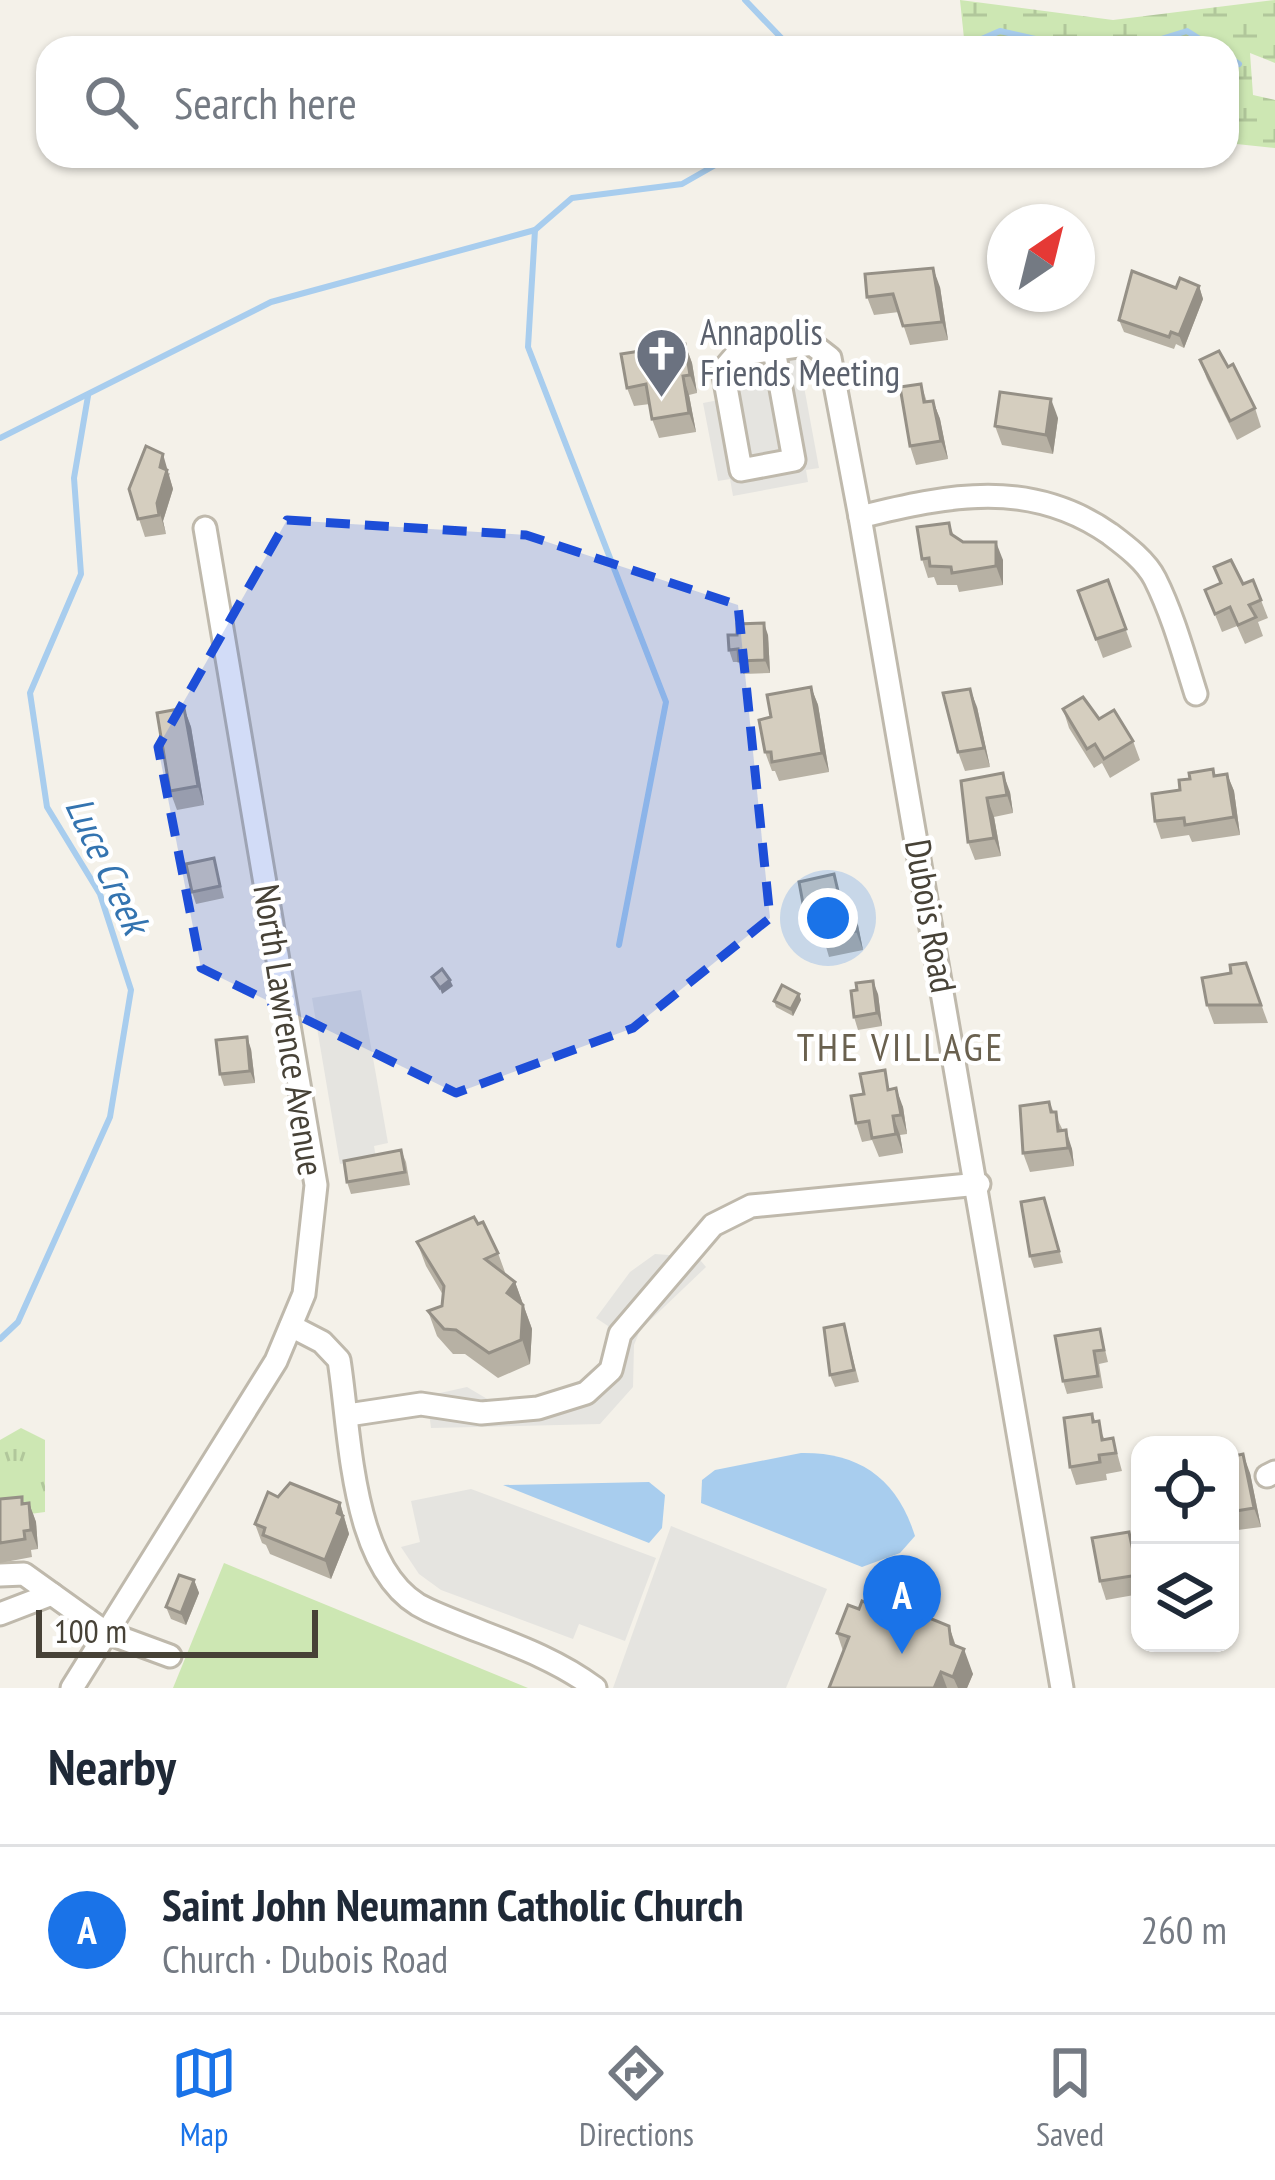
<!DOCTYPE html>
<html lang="en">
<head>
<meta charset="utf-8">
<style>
	body { margin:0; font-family:"PT Sans Narrow",sans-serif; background:#f2f2f3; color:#1f2937 }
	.controls { position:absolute; right:36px; bottom:36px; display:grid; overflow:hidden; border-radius:24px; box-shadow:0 3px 9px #0004 }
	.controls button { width:108px; height:108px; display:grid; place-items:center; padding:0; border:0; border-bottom:3px solid #e0e1e3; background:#fff; color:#1f2937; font:60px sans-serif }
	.compass { position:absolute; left:987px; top:204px; width:108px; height:108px; border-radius:50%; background:#fff; box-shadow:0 3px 9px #0004; rotate:35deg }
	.scale { position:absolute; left:36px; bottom:30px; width:282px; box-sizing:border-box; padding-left:12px; border:6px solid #474237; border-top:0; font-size:33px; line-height:42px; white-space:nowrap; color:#474237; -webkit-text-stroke:9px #fff; paint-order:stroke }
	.you { position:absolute; left:828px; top:918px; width:42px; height:42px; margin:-30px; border:9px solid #fff; border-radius:50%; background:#1a73e8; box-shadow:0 0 0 18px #1a73e833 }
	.badge { display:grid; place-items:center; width:78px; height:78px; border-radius:50%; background:#1a73e8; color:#fff; font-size:39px; font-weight:700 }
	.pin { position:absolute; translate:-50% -99px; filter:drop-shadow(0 3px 6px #0008) }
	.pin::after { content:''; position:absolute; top:63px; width:42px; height:36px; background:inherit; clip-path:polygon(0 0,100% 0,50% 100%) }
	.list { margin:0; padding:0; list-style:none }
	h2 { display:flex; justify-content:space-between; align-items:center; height:156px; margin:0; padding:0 48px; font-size:51px }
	h2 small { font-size:39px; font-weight:400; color:#747a83 }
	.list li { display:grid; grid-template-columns:78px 1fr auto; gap:36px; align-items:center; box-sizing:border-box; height:168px; padding:0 48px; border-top:3px solid #e0e1e3 }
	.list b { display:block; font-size:45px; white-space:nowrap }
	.list p { margin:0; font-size:39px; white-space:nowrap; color:#747a83 }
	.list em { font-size:39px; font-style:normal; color:#747a83 }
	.icon { flex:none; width:66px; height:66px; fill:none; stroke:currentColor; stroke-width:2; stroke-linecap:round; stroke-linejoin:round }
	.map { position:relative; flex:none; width:1275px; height:1688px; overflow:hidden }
	.search { position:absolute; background:#fff; box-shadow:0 3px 9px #0004; left:36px; right:36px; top:36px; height:132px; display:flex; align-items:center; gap:30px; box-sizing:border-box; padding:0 42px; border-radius:36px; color:#747a83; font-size:45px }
	.sheet { height:324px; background:#fff }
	nav { display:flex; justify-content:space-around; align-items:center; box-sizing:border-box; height:168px; border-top:3px solid #e0e1e3; background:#fff; font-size:33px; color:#747a83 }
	nav a { display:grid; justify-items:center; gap:6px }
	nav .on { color:#1a73e8 }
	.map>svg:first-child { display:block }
	.grass { fill:url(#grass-tufts) }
	.wetland { fill:url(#wetland-marsh) }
	.pitch { fill:#cde7b3 }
	.parking { fill:#e5e4e0 }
	.water { fill:#a8cdee }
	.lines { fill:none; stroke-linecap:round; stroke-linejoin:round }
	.stream { stroke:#a8cdee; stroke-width:6 }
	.minor-casing { stroke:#bfb9ac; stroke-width:27 }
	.minor { stroke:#fff; stroke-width:21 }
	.wall { fill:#b7b1a4 }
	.shaded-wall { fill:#959086 }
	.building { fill:#d5cebf; stroke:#959086; stroke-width:3 }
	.marked { fill:#1d4ed8; fill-opacity:0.2; stroke:#1d4ed8; stroke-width:9; stroke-dasharray:24 15; stroke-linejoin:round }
	.labels { text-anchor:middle; stroke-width:9; stroke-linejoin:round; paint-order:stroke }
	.worship-label { font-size:36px; fill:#5b616d; stroke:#fff; text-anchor:start }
	.street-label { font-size:36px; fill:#474237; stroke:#fff }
	.water-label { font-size:39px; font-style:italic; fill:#3474b0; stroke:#fff }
	.neighbourhood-label { font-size:39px; letter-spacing:3px; fill:#6a614f; stroke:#fff }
</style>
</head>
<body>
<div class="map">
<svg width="1275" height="1688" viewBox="0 0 1275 1688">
	<defs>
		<pattern id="grass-tufts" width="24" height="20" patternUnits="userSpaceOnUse" patternTransform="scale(3)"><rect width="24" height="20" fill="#cde7b3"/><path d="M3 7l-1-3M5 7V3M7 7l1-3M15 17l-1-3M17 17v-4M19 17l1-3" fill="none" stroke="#b1c79b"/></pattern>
		<pattern id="wetland-marsh" width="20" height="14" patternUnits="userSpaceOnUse" patternTransform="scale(3)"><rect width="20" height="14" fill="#cde7b3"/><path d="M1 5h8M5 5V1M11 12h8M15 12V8" fill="none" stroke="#b1c79b"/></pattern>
	</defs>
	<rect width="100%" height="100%" fill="#f4f1e9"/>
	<path class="grass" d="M21,1428L45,1440V1512L0,1518V1440Z"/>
	<path class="wetland" d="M960,0L1113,20L1275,0V63L1250,53L1253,95L1275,100V148L1227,143V48H965Z"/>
	<path class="pitch" d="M224,1563L528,1688H173Z"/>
	<g class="parking">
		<path d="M798,354L819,468L806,470L808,482L733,496L730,479L718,481L703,403L719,400L713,369Z"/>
		<path d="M361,990L388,1143L374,1146L376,1158L340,1164L312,998Z"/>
		<path d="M690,1248L706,1267L640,1330L634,1345L633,1387L600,1424L431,1428L427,1396L467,1387L489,1400L513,1404L551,1396L590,1375L602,1361L608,1326L596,1318L630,1272L655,1254L682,1256Z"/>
		<path d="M471,1489L656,1558L625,1641L579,1624L573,1639L441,1590L419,1574L401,1547L420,1542L411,1501Z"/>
		<path d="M671,1526L827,1589L786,1688H613Z"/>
	</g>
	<g class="water">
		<path d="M801,1453C860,1452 897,1479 915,1536L900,1553L862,1567L701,1503L702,1480L715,1470Z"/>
		<path d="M649,1482L665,1495L662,1528L649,1543L503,1485Z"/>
	</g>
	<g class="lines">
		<g class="stream">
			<path d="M745,0L791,48"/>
			<path d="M961,48L1000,31L1075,48"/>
			<path d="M1132,48L1187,31L1214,48"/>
			<path d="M1227,56L1239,64"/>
			<path d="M535,230L528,347L666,702L619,945"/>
			<path d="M0,438L271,302L535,230L572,198L682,184L731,156"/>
			<path d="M0,1339L18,1322L110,1117L131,990L100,894L47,807L30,693L81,574L74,478L88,396"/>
		</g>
		<defs>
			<g id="minor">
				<path d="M774,350L794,460L741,470L723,370L736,355L812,344L830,358L860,517L1062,1688"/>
				<path d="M860,517C948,495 1030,478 1110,534C1126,546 1146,561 1155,579C1173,615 1184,656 1196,694"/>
				<path d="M291,1326L322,1342L339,1360C351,1434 350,1576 428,1610C485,1636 544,1650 595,1688"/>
				<path d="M348,1415L421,1404L481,1413L538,1408L586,1393L611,1370L620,1334L713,1225L751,1206L979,1184"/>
				<path d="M1267,1476L1275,1472"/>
				<path d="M0,1575L24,1574L105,1632L170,1656"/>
				<path d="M0,1614L52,1594"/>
				<path d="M72,1688L276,1361L304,1294L316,1185L205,528"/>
			</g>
		</defs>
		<use href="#minor" class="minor-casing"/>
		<use href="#minor" class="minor"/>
	</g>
	<g class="wall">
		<path d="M1199,286L1203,299L1184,348L1176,344L1174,349L1124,332L1119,320L1176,288Z"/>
		<path d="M940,287L948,340L910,345L899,312L874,315L867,297Z"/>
		<path d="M685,344L692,363L697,393L689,395L696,432L659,438L652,419L650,404L634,406L627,388Z"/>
		<path d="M1200,360L1228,367L1255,408L1261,427L1237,440L1207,379Z"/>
		<path d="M921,384L927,402L933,401L940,419L948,459L916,465L910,446Z"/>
		<path d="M1058,418L1053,454L1002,445L995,426Z"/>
		<path d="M170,473L169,476L173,489L163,521L166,534L145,537L129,489Z"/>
		<path d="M949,523L954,536L963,542L1003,560V585L959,592L957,585H937L934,577L928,578L922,559Z"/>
		<path d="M1108,580L1132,647L1103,658L1078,591Z"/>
		<path d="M1253,580L1268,618L1258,622L1263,636L1245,644L1237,626L1222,632L1205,590L1243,584Z"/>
		<path d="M768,635L770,673L743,674L739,662H733L729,650Z"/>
		<path d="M811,687L818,705L829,772L779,781L775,771H772L765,752L771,717Z"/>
		<path d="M977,707L990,767L965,771L958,752Z"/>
		<path d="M184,708L191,727L204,805L177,810L170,791Z"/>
		<path d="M1063,709L1099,719L1133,741L1140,760L1110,778L1102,763L1094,768L1069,728Z"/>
		<path d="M1213,769L1215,776L1227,774L1234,791L1240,835L1192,842L1189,835L1161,839L1155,821L1190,779Z"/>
		<path d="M961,781L1010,792L1013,813L994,817L1001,856L975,860L968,842Z"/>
		<path d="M214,858L224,898L196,904L192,892Z"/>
		<path d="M834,874L844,908L858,925L863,950L829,957L820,926L811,928L804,909Z"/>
		<path d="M1246,963L1268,1023L1214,1024L1207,1005L1231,973Z"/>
		<path d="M799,994L801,1000L793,1016L776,1007L774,1001Z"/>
		<path d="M878,994L882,1026L858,1030L854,1017Z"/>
		<path d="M251,1049L255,1083L224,1086L220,1074Z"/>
		<path d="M892,1089L903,1107L907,1134L900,1135L903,1153L879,1157L872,1140L862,1142L856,1123L864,1094Z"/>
		<path d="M1049,1102L1072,1149L1074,1166L1030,1172L1023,1153Z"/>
		<path d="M401,1150L406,1162L410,1185L351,1194L347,1182Z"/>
		<path d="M1044,1198L1063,1263L1034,1268L1030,1256Z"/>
		<path d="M417,1242L498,1253L506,1275L515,1282L532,1329L530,1364L498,1378L465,1354H453L437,1336L428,1311L442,1306L443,1295L426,1266Z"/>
		<path d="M844,1324L859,1382L835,1387L830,1375Z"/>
		<path d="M1100,1329L1108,1362L1099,1364L1103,1388L1067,1394L1063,1381Z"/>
		<path d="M1092,1414L1105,1440L1113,1438L1122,1471L1106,1474L1107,1480L1076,1485L1070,1467Z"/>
		<path d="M1230,1457L1250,1473L1261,1527L1230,1531Z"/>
		<path d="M278,1497L340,1503L349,1534L331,1579L270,1554L266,1545L262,1543L255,1524Z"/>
		<path d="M0,1499L29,1503L36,1522L38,1549L31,1550L32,1557L0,1563Z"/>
		<path d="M1136,1551L1140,1571V1594L1106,1600L1100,1581Z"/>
		<path d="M194,1580L199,1593L186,1625L171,1619L166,1607Z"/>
		<path d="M871,1605L936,1621L949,1626L956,1646L973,1674L967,1688H829L843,1651L837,1633L859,1609Z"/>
	</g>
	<g class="shaded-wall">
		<path d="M933,268L940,287L948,340L942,322Z"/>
		<path d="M1199,286L1203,299L1184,348L1179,335Z"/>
		<path d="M685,344L692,363L697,393L690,375Z"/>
		<path d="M683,376L689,395L696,432L689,413Z"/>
		<path d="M1051,399L1058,418L1053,454L1046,435Z"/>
		<path d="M933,401L940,419L948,459L941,441Z"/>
		<path d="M163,454L173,489L163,521L166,534L157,503L160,467Z"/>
		<path d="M996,542L1003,560V585L996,566Z"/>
		<path d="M764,623L768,635L770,673L765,660Z"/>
		<path d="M811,687L818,705L829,772L822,753Z"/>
		<path d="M970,689L977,707L990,767L984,748Z"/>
		<path d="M184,708L191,727L204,805L198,786Z"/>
		<path d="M1003,773L1010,792L1013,813L1007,795Z"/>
		<path d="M1227,774L1234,791L1240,835L1234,817Z"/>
		<path d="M987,798L994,817L1001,856L994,838Z"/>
		<path d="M851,907L858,925L863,950L856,931Z"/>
		<path d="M450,980L453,986L442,994L440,988Z"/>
		<path d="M873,981L878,994L882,1026L877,1013Z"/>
		<path d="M799,994L801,1000L793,1016L791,1009Z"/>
		<path d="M247,1037L251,1049L255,1083L250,1071Z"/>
		<path d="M896,1088L903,1107L907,1134L901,1115Z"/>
		<path d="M893,1116L900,1135L903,1153L896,1134Z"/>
		<path d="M1066,1130L1072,1149L1074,1166L1068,1148Z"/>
		<path d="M515,1282L532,1329L530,1364L507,1293Z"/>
		<path d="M1243,1454L1250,1473L1261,1527L1254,1508Z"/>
		<path d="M29,1503L36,1522L38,1549L31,1530Z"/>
		<path d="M340,1503L349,1534L331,1579L325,1560Z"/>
		<path d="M1129,1532L1136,1551L1140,1581L1138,1575Z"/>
		<path d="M194,1580L199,1593L186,1625L181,1613Z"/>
		<path d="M949,1626L957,1651L964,1649L973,1674L967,1688H958L953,1677Z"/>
		<path d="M941,1672L947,1688H934Z"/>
	</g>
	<g class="building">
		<path d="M933,268L942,322L903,326L893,294L867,297L865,274Z"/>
		<path d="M1132,271L1176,288L1180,278L1199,286L1179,335L1171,332L1169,337L1119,320Z"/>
		<path d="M685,344L690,375L683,376L689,413L652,419L646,384L627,388L621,354Z"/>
		<path d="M1219,351L1228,367L1233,364L1255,408L1230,421L1200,360Z"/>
		<path d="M921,384L924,402L933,401L941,441L910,446L900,387Z"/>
		<path d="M1000,392L1051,399L1046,435L995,426Z"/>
		<path d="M146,446L163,454L160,467L167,470L157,503L159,515L138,519L129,489Z"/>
		<path d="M949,523L951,534L963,542H996V566L952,573L951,567L930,566L929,558L922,559L917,527Z"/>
		<path d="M1231,560L1243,584L1253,580L1261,600L1249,605L1256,617L1238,625L1230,607L1215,614L1205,590L1221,583L1214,567Z"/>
		<path d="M1108,580L1126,629L1096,639L1078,591Z"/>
		<path d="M764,623L765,660L739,661L738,649L729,650L728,635H737V624Z"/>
		<path d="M811,687L822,753L772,762L771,752H765L759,720L771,717L767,695Z"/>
		<path d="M970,689L984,748L958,752L943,693Z"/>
		<path d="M1083,697L1099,719L1114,710L1133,741L1104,759L1095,744L1087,749L1063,709Z"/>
		<path d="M184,708L198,786L170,791L157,713Z"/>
		<path d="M1213,769L1214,776L1227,774L1234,817L1185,825L1184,818L1155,821L1152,794L1180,790L1179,780L1190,779L1189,773Z"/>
		<path d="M1003,773L1007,795L987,798L994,838L968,842L961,781Z"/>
		<path d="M214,858L220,886L192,892L186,864Z"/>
		<path d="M834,874L842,908L851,907L856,931L822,938L816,907L804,909L799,882Z"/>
		<path d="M1246,963L1261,1005H1207L1202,978L1231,973L1230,965Z"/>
		<path d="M442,969L450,980L440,988L432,977Z"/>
		<path d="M873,981L877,1013L854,1017L851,991L857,990L856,983Z"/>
		<path d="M782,985L799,994L791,1009L774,1001Z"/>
		<path d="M247,1037L250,1071L220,1074L216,1040Z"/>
		<path d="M885,1070L888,1090L896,1088L901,1115L893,1116L896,1134L872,1138L869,1121L856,1123L851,1096L864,1094L860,1074Z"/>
		<path d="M1049,1102L1051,1112H1056L1058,1131L1066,1130L1068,1148L1023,1153L1020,1106Z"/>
		<path d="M401,1150L405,1172L347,1182L344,1161Z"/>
		<path d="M1044,1198L1059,1251L1030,1256L1021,1202Z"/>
		<path d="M474,1217L478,1224L483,1222L498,1253L485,1259L515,1282L507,1293L523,1305L521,1340L489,1353L456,1330L444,1329L428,1311L442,1306L444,1286L417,1242Z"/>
		<path d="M844,1324L854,1370L830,1375L824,1328Z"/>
		<path d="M1100,1329L1104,1350L1094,1351L1098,1376L1063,1381L1055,1336Z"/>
		<path d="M1092,1414L1093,1422L1099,1421L1102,1440L1113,1438L1116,1453L1099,1455L1100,1462L1070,1467L1064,1418Z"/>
		<path d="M1243,1454L1254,1508L1230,1512V1457Z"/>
		<path d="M290,1483L340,1503L337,1513L343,1516L325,1560L263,1535L265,1528L255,1524L268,1492L278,1497Z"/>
		<path d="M22,1497V1504L29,1503L31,1530L24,1531L25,1539L0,1543V1499Z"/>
		<path d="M1129,1532L1138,1575L1100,1581L1092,1538Z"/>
		<path d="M179,1575L194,1580L181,1613L166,1607Z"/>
		<path d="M874,1597L893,1604L896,1597L932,1611L929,1618L949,1626L951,1644L964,1649L953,1677L941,1672L934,1688H829L849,1637L837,1633L848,1605L859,1609L862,1601L871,1605Z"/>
	</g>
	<path class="marked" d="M287,520L526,535L738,605L770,918L633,1028L456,1093L201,968L158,747Z"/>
	<defs>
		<symbol id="church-pin" viewBox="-11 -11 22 30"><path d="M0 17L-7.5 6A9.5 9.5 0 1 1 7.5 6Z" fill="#6b7280" stroke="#fff"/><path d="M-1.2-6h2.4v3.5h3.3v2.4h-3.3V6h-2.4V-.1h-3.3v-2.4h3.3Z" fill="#fff"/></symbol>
	</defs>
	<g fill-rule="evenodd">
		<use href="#church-pin" x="632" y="324" width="59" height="81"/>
	</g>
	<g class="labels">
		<g class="worship-label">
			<text x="700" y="345">Annapolis<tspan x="700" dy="41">Friends Meeting</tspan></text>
		</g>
		<g class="street-label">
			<text transform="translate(931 916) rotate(80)" y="13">Dubois Road</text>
			<text transform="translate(289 1030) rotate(81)" y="13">North Lawrence Avenue</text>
		</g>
		<g class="water-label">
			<text transform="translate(108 865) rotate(65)" y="14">Luce Creek</text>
		</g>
		<g class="neighbourhood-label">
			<text x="901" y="1061">THE VILLAGE</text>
		</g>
	</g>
</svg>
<div class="controls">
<button><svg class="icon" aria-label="locate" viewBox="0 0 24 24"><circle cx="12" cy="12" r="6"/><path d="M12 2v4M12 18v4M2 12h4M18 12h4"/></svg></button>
<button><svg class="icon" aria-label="layers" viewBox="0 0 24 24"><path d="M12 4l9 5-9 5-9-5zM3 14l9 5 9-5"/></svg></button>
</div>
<svg class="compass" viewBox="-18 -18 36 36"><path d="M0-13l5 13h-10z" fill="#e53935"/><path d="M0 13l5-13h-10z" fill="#747a83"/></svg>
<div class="scale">100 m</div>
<div class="you"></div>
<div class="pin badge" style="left:902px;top:1654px">A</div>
<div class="search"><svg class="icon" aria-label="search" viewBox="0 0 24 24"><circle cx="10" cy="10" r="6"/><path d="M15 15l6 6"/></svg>Search here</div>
</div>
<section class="sheet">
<h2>Nearby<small></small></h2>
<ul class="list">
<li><span class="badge">A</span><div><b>Saint John Neumann Catholic Church</b><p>Church · Dubois Road</p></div><em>260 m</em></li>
</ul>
</section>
<nav>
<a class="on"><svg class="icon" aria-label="map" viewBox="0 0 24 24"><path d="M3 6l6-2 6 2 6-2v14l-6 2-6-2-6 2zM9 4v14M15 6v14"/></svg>Map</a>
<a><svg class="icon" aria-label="directions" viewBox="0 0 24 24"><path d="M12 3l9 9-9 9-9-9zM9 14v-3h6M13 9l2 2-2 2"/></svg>Directions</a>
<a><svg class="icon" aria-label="saved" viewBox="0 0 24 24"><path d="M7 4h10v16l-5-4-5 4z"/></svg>Saved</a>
</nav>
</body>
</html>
